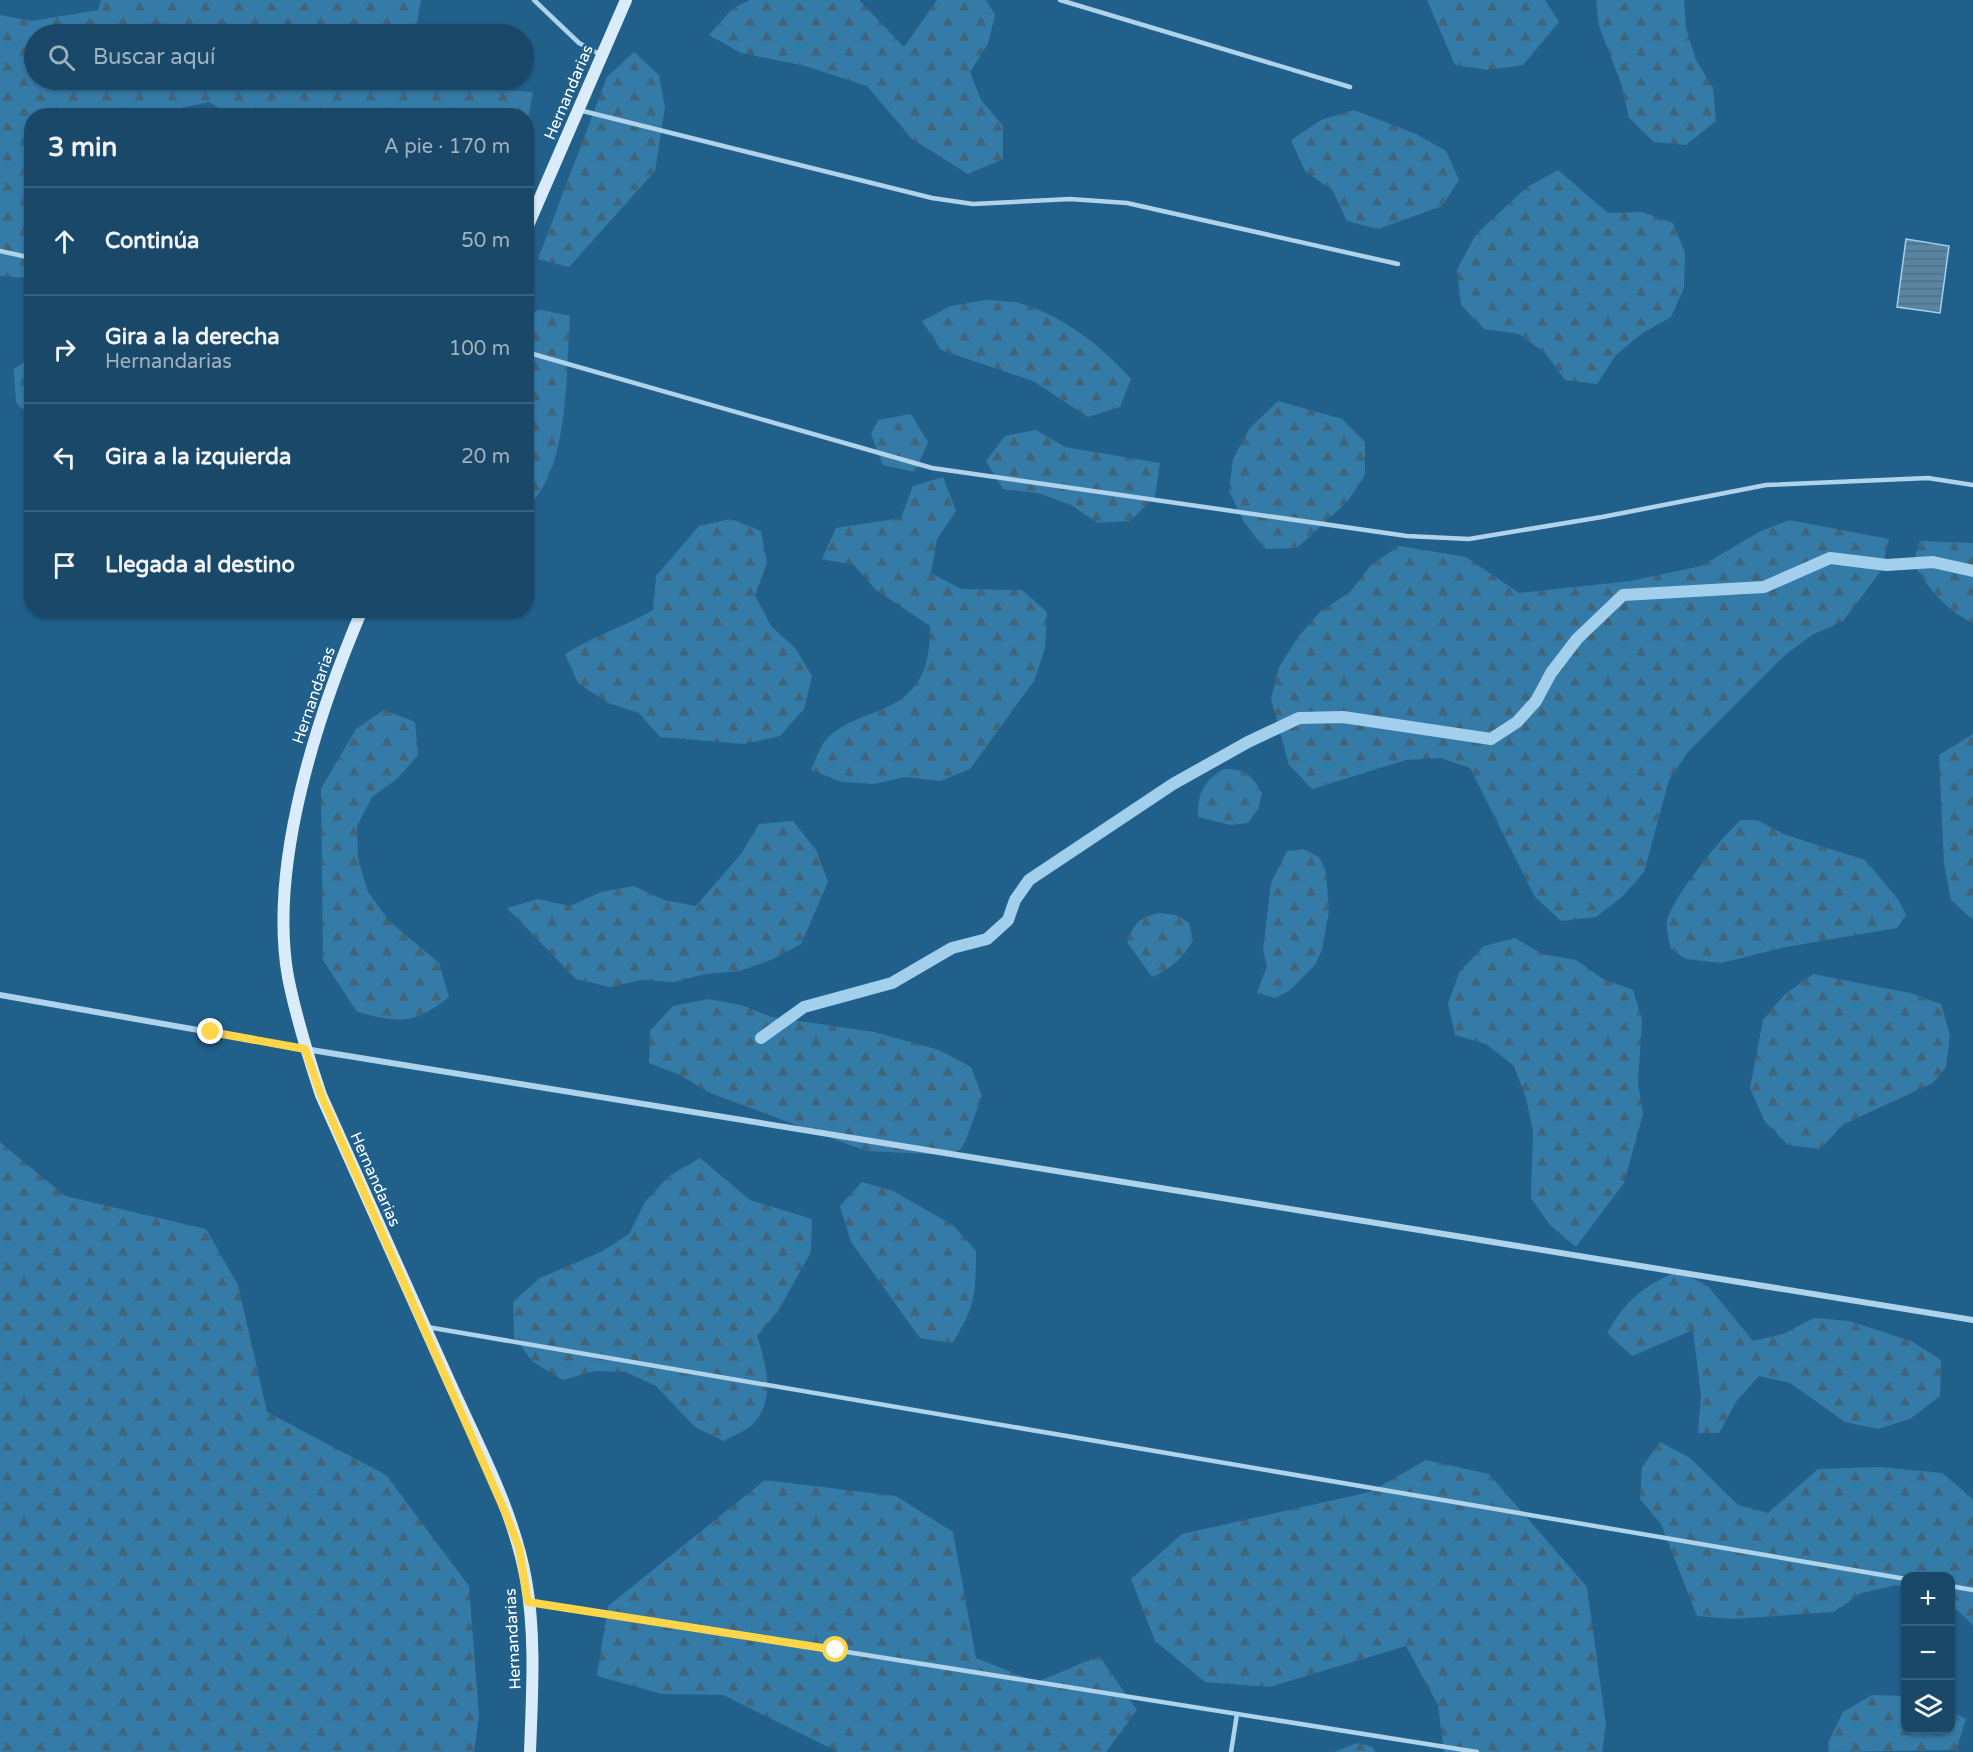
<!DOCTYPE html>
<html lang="es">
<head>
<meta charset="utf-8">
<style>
	body { margin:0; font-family:"Varela Round",sans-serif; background:#224f6e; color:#f1f3f6 }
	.controls { position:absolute; right:18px; bottom:18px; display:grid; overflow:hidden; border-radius:12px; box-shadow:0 2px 4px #0004 }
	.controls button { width:54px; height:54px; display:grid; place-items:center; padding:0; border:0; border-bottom:2px solid #37607c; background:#194868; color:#f1f3f6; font:30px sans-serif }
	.stop { position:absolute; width:18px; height:18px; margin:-14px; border:4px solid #ffd54a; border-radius:50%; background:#fff }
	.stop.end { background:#ffd54a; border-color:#fff; box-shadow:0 2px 6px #0008 }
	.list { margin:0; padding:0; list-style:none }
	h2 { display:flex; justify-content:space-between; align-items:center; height:78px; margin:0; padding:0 24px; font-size:26px }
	h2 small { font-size:20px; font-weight:400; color:#9fb2c0 }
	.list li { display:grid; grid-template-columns:39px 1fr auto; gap:18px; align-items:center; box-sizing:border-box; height:108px; padding:0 24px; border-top:2px solid #37607c }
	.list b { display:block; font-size:22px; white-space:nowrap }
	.list p { margin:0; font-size:20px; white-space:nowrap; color:#9fb2c0 }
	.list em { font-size:20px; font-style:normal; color:#9fb2c0 }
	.icon { flex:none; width:33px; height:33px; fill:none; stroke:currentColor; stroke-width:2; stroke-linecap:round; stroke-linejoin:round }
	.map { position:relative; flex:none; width:1973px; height:1752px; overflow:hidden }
	.search { position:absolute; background:#194868; box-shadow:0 2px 4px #0004; left:24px; top:24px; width:510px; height:66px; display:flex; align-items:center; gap:15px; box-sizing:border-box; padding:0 21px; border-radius:33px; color:#9fb2c0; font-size:22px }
	.panel { position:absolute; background:#194868; box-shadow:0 2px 4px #0004; left:24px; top:108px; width:510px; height:510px; border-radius:24px }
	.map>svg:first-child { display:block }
	.forest { fill:url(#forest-firs) }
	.water { fill:url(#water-rules); stroke:#a2d0ec; stroke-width:1.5 }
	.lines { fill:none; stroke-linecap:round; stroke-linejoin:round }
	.stream { stroke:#a2d0ec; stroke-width:12 }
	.lane { stroke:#aed3eb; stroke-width:4.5 }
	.street { stroke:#aed3eb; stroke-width:6 }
	.secondary { stroke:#daecf9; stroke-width:12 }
	.route { stroke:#ffd54a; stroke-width:8 }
	.labels { text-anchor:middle; stroke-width:5; stroke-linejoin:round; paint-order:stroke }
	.street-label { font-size:16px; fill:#fff; stroke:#21608b }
</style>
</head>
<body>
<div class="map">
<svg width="1973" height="1752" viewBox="0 0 1973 1752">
	<defs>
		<pattern id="forest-firs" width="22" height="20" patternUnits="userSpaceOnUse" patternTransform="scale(1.5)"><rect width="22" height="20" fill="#357ba8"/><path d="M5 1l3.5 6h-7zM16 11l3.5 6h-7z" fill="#40647a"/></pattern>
		<pattern id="water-rules" width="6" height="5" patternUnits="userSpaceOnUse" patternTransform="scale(1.5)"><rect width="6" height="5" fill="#5a85a2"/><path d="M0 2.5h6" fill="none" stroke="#546e80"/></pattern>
	</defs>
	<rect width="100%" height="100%" fill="#21608b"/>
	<g class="forest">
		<path d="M101,0H421L415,34H34V80H453L466,88L533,92L527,125L526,116L231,115L209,102L148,115L32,116L31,278L0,276V15L32,21L98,10Z"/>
		<path d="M750,0H859L904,47L937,0H986L995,15L988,44L970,72L981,100L1003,126V159L968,174L912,139L867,86L805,66L741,53L709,35L733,8Z"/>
		<path d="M1427,0H1545L1559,22L1523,65L1488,70L1455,65Z"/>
		<path d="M1596,0H1684L1686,28L1696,60L1713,88L1716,121L1686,145L1654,142L1629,118L1622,86L1599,26Z"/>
		<path d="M634,52L659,75L665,107L655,171L569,267L538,259L607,77Z"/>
		<path d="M1354,110L1416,134L1446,151L1459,180L1442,206L1378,229L1347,221L1333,191L1305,171L1291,140L1321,120Z"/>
		<path d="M1558,170L1608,213L1642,212L1673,223L1685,253L1684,288L1671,317L1641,334L1616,355L1597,384L1565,380L1545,353L1519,334L1484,329L1461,305L1457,270L1476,234L1527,187Z"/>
		<path d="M986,300C997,301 1009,301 1019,303C1062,315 1102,346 1131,379L1120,407L1088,417L1033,381L941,350L922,321L951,306Z"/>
		<path d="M537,309L570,316C566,367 570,473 527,506V321Z"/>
		<path d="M31,357V419L16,402L14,369Z"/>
		<path d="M1278,401L1342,419L1365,442V475L1347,502L1297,548L1265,549L1244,522L1229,491L1233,459L1250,428Z"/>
		<path d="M911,414L928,442L915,472L883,465L871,434L878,420Z"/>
		<path d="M1036,430L1065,447L1160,463L1155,496L1130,521L1098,523L1071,505L1038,493L1003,489L986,461L1005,436Z"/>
		<path d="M943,477L956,511L937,539L931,573L961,589L1022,590L1047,612L1045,648L1034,681L970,769L940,781L906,777L873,784L842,782L811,770C815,761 819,749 825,741C841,722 864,718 885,708C923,691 930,664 930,626L876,590L854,565L822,559L836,528L901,518L913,486Z"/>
		<path d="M731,519L761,531L767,563L755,595L771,626L795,648L812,676L804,709L780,736L745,744L660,737L639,713L608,703L578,683L565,654C593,636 624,627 653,610L656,576L699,526Z"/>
		<path d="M1789,520L1889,539L1881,571L1843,621L1812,635L1785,655L1688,752L1669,780L1644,872L1622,897L1596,917L1561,921L1535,897L1470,768L1441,758L1406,760L1312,789L1289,765L1271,699L1279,667L1298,637L1320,612L1350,592L1371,565L1399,546L1466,557L1519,593L1630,581L1701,566L1759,532Z"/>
		<path d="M1920,541L1973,543V623C1945,610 1929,589 1913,563Z"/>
		<path d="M384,710L415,722L418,755L398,778L372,797L357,826L358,859L368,892L389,921L439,963L449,997C413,1025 401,1023 357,1012L323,960L321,789L356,729Z"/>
		<path d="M1973,734V920L1951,900L1944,864L1939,755Z"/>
		<path d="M1224,769C1245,769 1252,775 1262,793L1258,809L1248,823L1230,825L1198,817C1197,794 1204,780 1224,769Z"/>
		<path d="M1741,820H1757L1786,835L1865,860L1898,899L1906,915L1897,928L1786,947L1721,963L1686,959L1671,949C1669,941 1666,930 1667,922C1670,900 1723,835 1741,820Z"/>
		<path d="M793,821L816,850L828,882L801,944L771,960L740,971L705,974L674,982L641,980L610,987L576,979L507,908L538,899L570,906L601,892L634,886L664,900L696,906L741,854L759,824Z"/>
		<path d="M1303,849L1319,857L1326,872L1329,911L1322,950L1315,965L1289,991L1275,998L1257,993L1267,966L1263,950L1271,883L1287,851Z"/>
		<path d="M1160,913L1176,915L1189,923L1193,940C1182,959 1172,968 1152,977L1127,942C1134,923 1140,917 1160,913Z"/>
		<path d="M1515,938L1543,954L1576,960L1603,979L1633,990L1642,1020L1638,1083L1643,1114L1624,1183L1576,1247L1550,1225L1531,1198L1533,1131L1526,1098L1514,1066L1486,1044L1455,1035L1448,1003L1460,971L1484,946Z"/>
		<path d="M1813,974L1910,993L1941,1004L1950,1035L1946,1067L1933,1083L1844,1124L1820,1149L1788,1145L1765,1122L1750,1088L1763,1020L1784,995Z"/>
		<path d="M708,999L741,1005L772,1017L874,1032L939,1050L971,1067L982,1096L962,1150L930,1154L866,1151L710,1093L680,1075L649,1063L650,1031L673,1006Z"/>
		<path d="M0,1142L65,1196L206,1229L238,1285L267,1412L386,1475L469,1586L479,1716L474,1752H0Z"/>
		<path d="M700,1158L750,1200L812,1219L811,1252L778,1311L757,1336C766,1363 777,1401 752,1425C745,1431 732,1436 724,1441L695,1427L656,1386L626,1372L595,1371L563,1380L533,1362L514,1337L513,1302L540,1278L601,1252L629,1234L645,1202L669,1176Z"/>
		<path d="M862,1182L893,1191L953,1225L976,1251C976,1292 975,1309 952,1343L920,1338L851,1242L840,1206Z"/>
		<path d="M1678,1271L1708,1286L1753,1341L1783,1334L1814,1318L1849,1321L1911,1341L1941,1360L1940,1396L1910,1419L1878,1429L1845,1422L1790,1383L1759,1376L1736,1402L1719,1433H1698L1701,1395L1693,1330L1632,1356L1607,1333C1628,1298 1641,1288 1678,1271Z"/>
		<path d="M1660,1442L1690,1458L1738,1505L1768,1513L1818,1469L1880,1467L1942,1473L1973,1499V1625L1957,1610L1951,1607L1950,1576H1906L1905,1588L1896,1585L1861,1593L1834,1612L1732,1619L1697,1616L1661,1524L1640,1499L1642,1467Z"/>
		<path d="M1426,1460L1489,1474L1587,1587L1606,1725L1602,1752H1444L1438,1705L1406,1646L1269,1687L1205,1682L1155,1641L1131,1579L1182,1534L1370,1492Z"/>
		<path d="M765,1480L896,1496L953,1532L976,1658L1037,1682L1099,1656L1137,1710L1106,1752H838L723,1695L662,1694L597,1676L608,1606Z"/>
		<path d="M1872,1695L1905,1696L1906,1730H1950L1951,1712L1966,1719L1956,1750L1829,1752L1828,1743L1843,1712Z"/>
		<path d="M1357,1743L1373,1747L1375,1752H1334Z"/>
	</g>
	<path class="water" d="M1906,239L1949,246L1940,313L1897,307Z"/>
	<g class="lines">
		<path class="stream" d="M761,1038L804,1007L892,983L952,948L987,939L1008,920L1015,900L1029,880L1173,784L1248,742L1299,718L1343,717L1491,739L1517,722L1536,701L1551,673L1577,639L1623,595L1764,587L1830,558L1887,565L1933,562L1973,571"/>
		<g class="lane">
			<path d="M534,0L579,43L601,55"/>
			<path d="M1060,0L1350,87"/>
			<path d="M579,110L932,198L973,204L1070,199L1127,203L1398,264"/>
			<path d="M0,251L32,258"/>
			<path d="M526,352L932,468L1407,536L1469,539L1602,517L1766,485L1928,478L1973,485"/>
			<path d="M427,1327L1906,1579"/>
			<path d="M1950,1586L1973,1590"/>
			<path d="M532,1602L1477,1752"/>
			<path d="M1231,1752L1237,1714"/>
		</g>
		<path class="street" d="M0,995L305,1049L1973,1320"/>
		<g class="secondary">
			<path d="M526,230L626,0"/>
			<path d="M362,610C318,713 268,864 288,977C296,1017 308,1056 321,1095C364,1192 408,1288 451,1385C479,1447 514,1512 526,1580C536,1636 532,1695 530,1752"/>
		</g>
	</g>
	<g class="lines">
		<path class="route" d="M211,1032L305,1049L321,1095L506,1514L519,1548L528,1602L836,1650"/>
	</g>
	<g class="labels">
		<g class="street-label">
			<text transform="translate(568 92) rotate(-67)" y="6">Hernandarias</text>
			<text transform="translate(313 695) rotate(-71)" y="6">Hernandarias</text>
			<text transform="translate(376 1179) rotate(66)" y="6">Hernandarias</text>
			<text transform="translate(512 1639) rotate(-93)" y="6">Hernandarias</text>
		</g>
	</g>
</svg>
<div class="controls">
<button>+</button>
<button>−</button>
<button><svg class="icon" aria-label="layers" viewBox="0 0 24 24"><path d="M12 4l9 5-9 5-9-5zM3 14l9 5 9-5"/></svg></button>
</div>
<div class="stop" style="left:836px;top:1650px"></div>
<div class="stop end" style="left:211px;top:1032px"></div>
<div class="search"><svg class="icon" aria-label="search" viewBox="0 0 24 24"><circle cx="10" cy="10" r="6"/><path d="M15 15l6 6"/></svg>Buscar aquí</div>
<section class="panel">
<h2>3 min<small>A pie · 170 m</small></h2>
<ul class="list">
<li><svg class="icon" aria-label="ahead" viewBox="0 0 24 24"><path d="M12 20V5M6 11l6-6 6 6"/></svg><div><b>Continúa</b></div><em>50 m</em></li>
<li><svg class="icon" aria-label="right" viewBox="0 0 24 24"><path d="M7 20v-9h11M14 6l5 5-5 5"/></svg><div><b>Gira a la derecha</b><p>Hernandarias</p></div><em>100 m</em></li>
<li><svg class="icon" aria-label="left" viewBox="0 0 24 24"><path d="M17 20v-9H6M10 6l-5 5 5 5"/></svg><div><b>Gira a la izquierda</b></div><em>20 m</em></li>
<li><svg class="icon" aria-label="arrive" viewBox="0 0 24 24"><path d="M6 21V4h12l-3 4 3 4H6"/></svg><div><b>Llegada al destino</b></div></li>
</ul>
</section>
</div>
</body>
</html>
